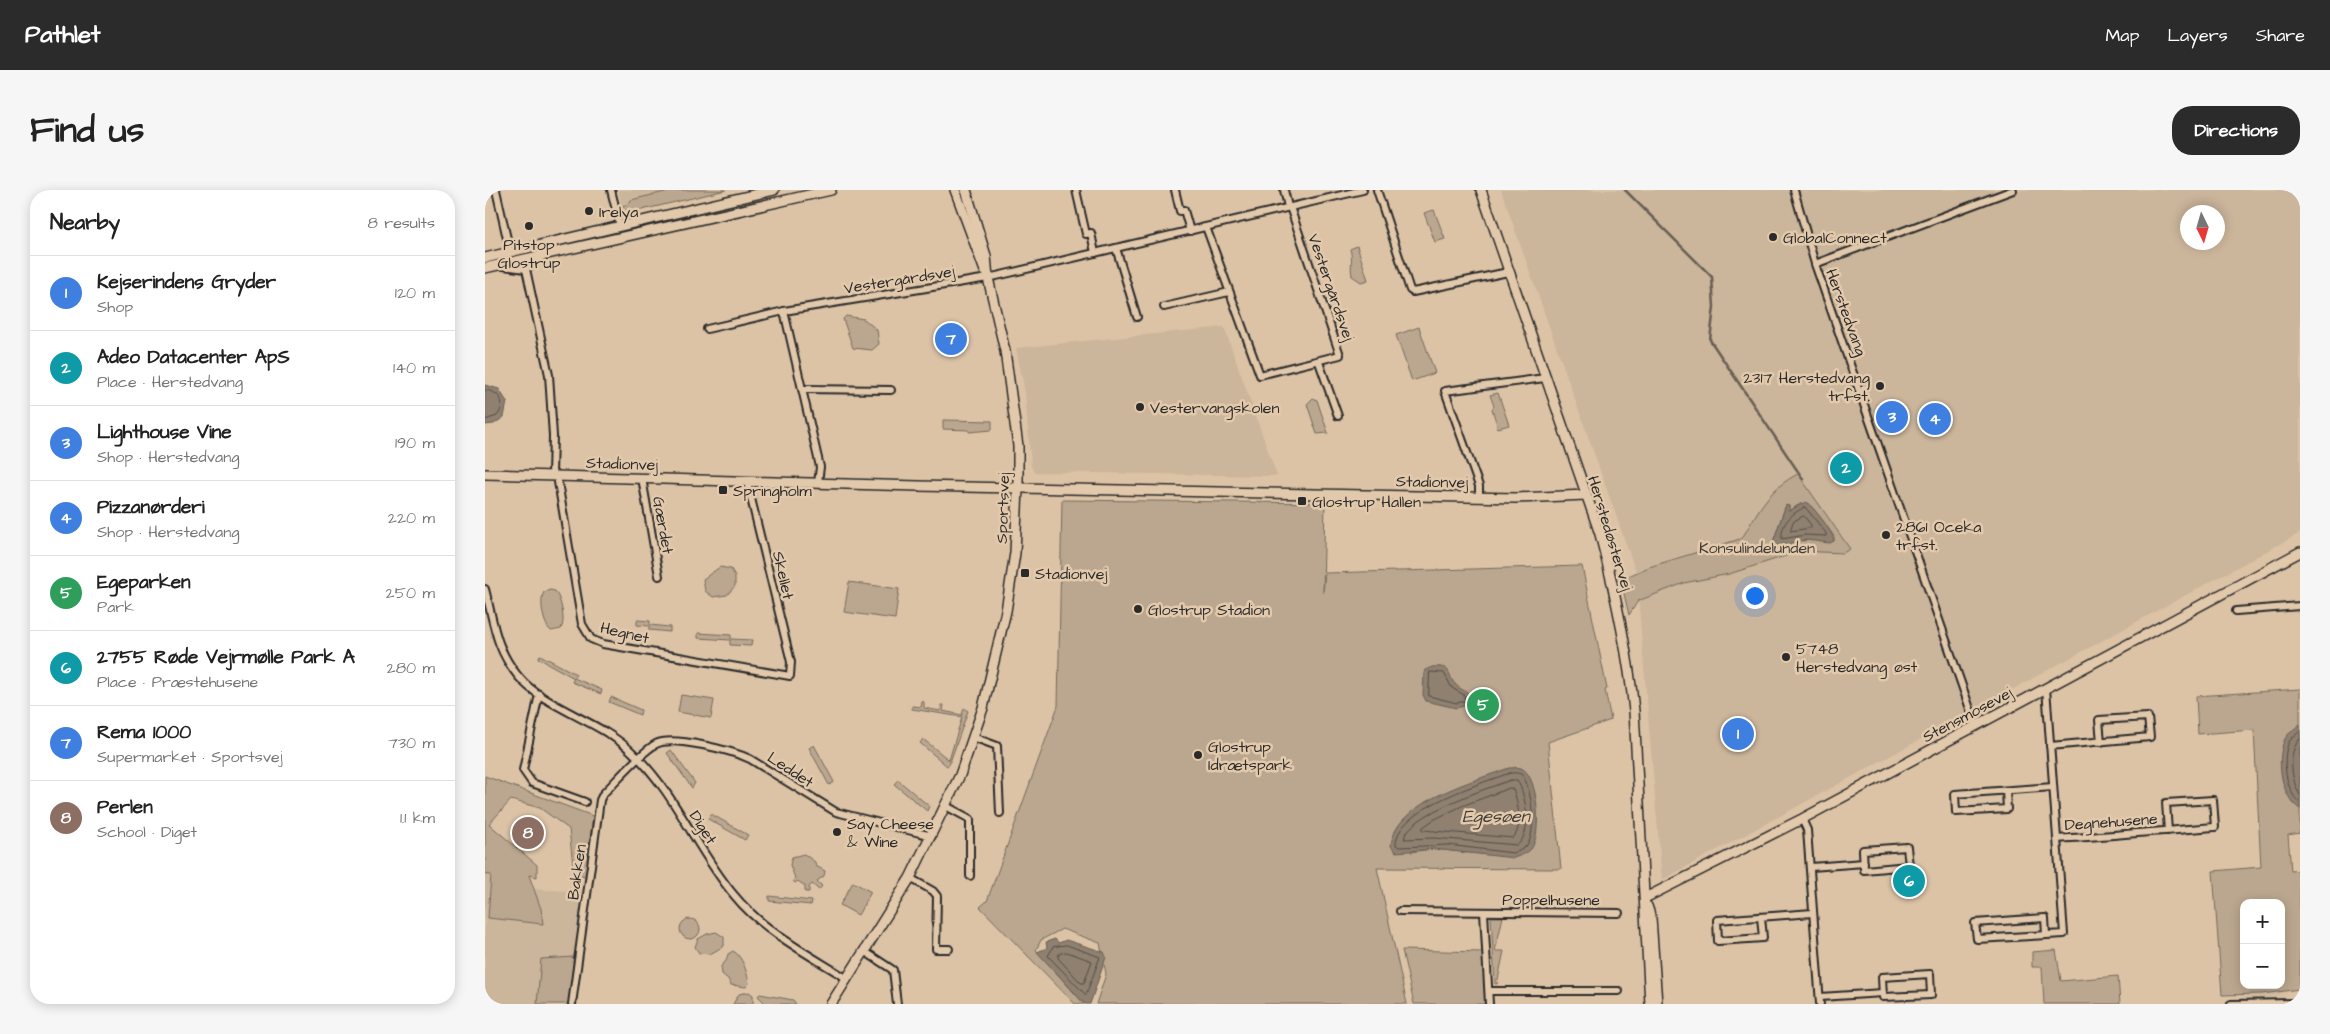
<!DOCTYPE html>
<html lang="en">
<head>
<meta charset="utf-8">
<style>
	body { margin:0; font-family:"Architects Daughter",sans-serif; background:#f6f6f6; color:#222 }
	.controls { position:absolute; right:15px; bottom:15px; display:grid; overflow:hidden; border-radius:10px; box-shadow:0 2px 12px #0003 }
	.controls button { width:45px; height:45px; display:grid; place-items:center; padding:0; border:0; border-bottom:1px solid #e0e0e0; background:#fff; color:#222; font:25px sans-serif }
	.compass { position:absolute; left:1695px; top:15px; width:45px; height:45px; border-radius:50%; background:#fff; box-shadow:0 2px 12px #0003; rotate:175deg }
	.you { position:absolute; left:1269px; top:405px; width:18px; height:18px; margin:-12px; border:4px solid #fff; border-radius:50%; background:#1a73e8; box-shadow:0 0 0 8px #1a73e833 }
	.badge { display:grid; place-items:center; width:32px; height:32px; border-radius:50%; background:#2b2b2b; color:#fff; font-size:16px; font-weight:700 }
	.pin { position:absolute; translate:-50% -50%; border:2px solid #fff; box-shadow:0 1px 5px #0006 }
	.list { margin:0; padding:0; list-style:none }
	h2 { display:flex; justify-content:space-between; align-items:center; height:65px; margin:0; padding:0 20px; font-size:21px }
	h2 small { font-size:16px; font-weight:400; color:#767676 }
	.list li { display:grid; grid-template-columns:32px 1fr auto; gap:15px; align-items:center; box-sizing:border-box; height:75px; padding:0 20px; border-top:1px solid #e0e0e0 }
	.list b { display:block; font-size:19px; white-space:nowrap }
	.list p { margin:0; font-size:16px; white-space:nowrap; color:#767676 }
	.list em { font-size:16px; font-style:normal; color:#767676 }
	.map { position:relative; flex:none; width:1815px; height:814px; overflow:hidden; border-radius:20px }
	header { display:flex; align-items:center; gap:30px; box-sizing:border-box; height:70px; padding:0 25px; background:#2b2b2b; color:#fff }
	header strong { font-size:24px }
	nav { display:flex; gap:28px; margin-inline-start:auto; font-size:18px }
	.intro { display:flex; align-items:center; justify-content:space-between; box-sizing:border-box; height:120px; padding:0 30px }
	h1 { margin:0; font-size:35px }
	.button { padding:12px 22px; border-radius:20px; background:#2b2b2b; color:#fff; font-size:18px; font-weight:700 }
	main { display:flex; gap:30px; padding:0 30px }
	aside { flex:1; background:#fff; border-radius:20px; box-shadow:0 2px 12px #0003 }
	.map>svg:first-child { display:block }
	.built { fill:#cbb59b; fill-rule:evenodd }
	.green { fill:#bba78f; stroke:#73695d; fill-rule:evenodd }
	.water { fill:#8f8070; stroke:#675e54 }
	.lines { fill:none; stroke-linecap:round; stroke-linejoin:round }
	.shore { stroke:#534d47; stroke-width:1 }
	.stream { stroke:#675e54; stroke-width:2.5 }
	.street-casing { stroke:#2b2b2b; stroke-width:10 }
	.secondary-casing { stroke:#2b2b2b; stroke-width:12 }
	.street { stroke:#e3c9ab; stroke-width:6 }
	.secondary { stroke:#e3c9ab; stroke-width:9 }
	.poi-dot { fill:#2b2b2b; stroke:#e3c9ab; stroke-width:2 }
	.labels { text-anchor:middle; stroke-width:5; stroke-linejoin:round; paint-order:stroke }
	.poi-label { font-size:16px; fill:#2b2b2b; stroke:#e3c9ab; text-anchor:start }
	.street-label { font-size:16px; fill:#2b2b2b; stroke:#e3c9ab }
	.park-label { font-size:16px; fill:#413e3a; stroke:#e3c9ab }
	.water-label { font-size:18px; font-style:italic; fill:#3f3c39; stroke:#e3c9ab }
</style>
</head>
<body>
<header>
<strong>Pathlet</strong>
<nav><a>Map</a><a>Layers</a><a>Share</a></nav>
</header>
<div class="intro"><h1>Find us</h1><a class="button">Directions</a></div>
<main>
<aside>
<h2>Nearby<small>8 results</small></h2>
<ul class="list">
<li><span class="badge" style="background:#3f7fe0">1</span><div><b>Kejserindens Gryder</b><p>Shop</p></div><em>120 m</em></li>
<li><span class="badge" style="background:#0f9aa8">2</span><div><b>Adeo Datacenter ApS</b><p>Place · Herstedvang</p></div><em>140 m</em></li>
<li><span class="badge" style="background:#3f7fe0">3</span><div><b>Lighthouse Vine</b><p>Shop · Herstedvang</p></div><em>190 m</em></li>
<li><span class="badge" style="background:#3f7fe0">4</span><div><b>Pizzanørderi</b><p>Shop · Herstedvang</p></div><em>220 m</em></li>
<li><span class="badge" style="background:#2e9e5b">5</span><div><b>Egeparken</b><p>Park</p></div><em>250 m</em></li>
<li><span class="badge" style="background:#0f9aa8">6</span><div><b>2755 Røde Vejrmølle Park A</b><p>Place · Præstehusene</p></div><em>280 m</em></li>
<li><span class="badge" style="background:#3f7fe0">7</span><div><b>Rema 1000</b><p>Supermarket · Sportsvej</p></div><em>730 m</em></li>
<li><span class="badge" style="background:#8d6e63">8</span><div><b>Perlen</b><p>School · Diget</p></div><em>1.1 km</em></li>
</ul>
</aside>
<div class="map">
<svg width="1815" height="814" viewBox="0 0 1815 814">
	<rect width="100%" height="100%" fill="#dcc3a6"/>
	<filter id="ink" filterUnits="userSpaceOnUse"><feTurbulence type="fractalNoise" baseFrequency=".02" numOctaves="2"/><feDisplacementMap in="SourceGraphic" scale="10" xChannelSelector="R" yChannelSelector="G"/><feConvolveMatrix kernelMatrix="1 2 1 2 8 2 1 2 1" color-interpolation-filters="sRGB"/></filter>
	<g filter="url(#ink)">
		<g class="built">
			<path d="M133,0H207L137,16Z"/>
			<path d="M1016,0H1815V343L1177,690L1151,382ZM1702,22H1732V52H1702Z"/>
			<path d="M739,137L792,286L549,282L546,276L540,202L531,158Z"/>
			<path d="M0,641L44,684L49,699L97,702L83,814H0Z"/>
		</g>
		<g class="green">
			<path d="M188,0H241L140,24L137,21V16L144,14L146,10Z"/>
			<path d="M949,20L960,49L950,52L939,23Z"/>
			<path d="M872,56L883,90L876,92L867,86C865,76 868,69 865,59Z"/>
			<path d="M361,126L379,129L392,140L394,154L387,160L368,158L358,129Z"/>
			<path d="M934,137L950,183L927,191L911,145Z"/>
			<path d="M1013,203L1024,235L1013,238L1007,219L1009,216L1005,205Z"/>
			<path d="M828,208L832,210L843,243L832,244L822,214Z"/>
			<path d="M458,230L507,231V240L484,242V240L458,239Z"/>
			<path d="M1313,284L1365,359L1358,363L1316,361L1244,384L1199,393L1153,411L1144,425L1137,395L1141,387L1164,377L1255,349L1259,345C1274,319 1285,298 1313,284ZM1324,313L1349,346V351L1317,350L1292,357L1288,352L1300,317L1304,316L1303,321L1315,314Z"/>
			<path d="M577,310L840,313L838,403L840,383L1097,376L1122,499L1120,500L1126,530L1063,552L1076,679L892,678L922,814H611L621,784L615,753L577,739L556,750L551,760L599,814H590L495,717L502,711L573,516ZM1024,578L1050,603L1052,633L1046,659L1016,666L948,659L926,662L940,612Z"/>
			<path d="M235,377L246,379L250,386V396L242,405L228,407L220,401L218,389Z"/>
			<path d="M364,392L414,399L410,429L359,422Z"/>
			<path d="M65,400L70,401C76,409 81,430 76,439L66,441C58,435 54,410 59,402Z"/>
			<path d="M152,430L165,431V435L185,437V442L164,440V436L152,435Z"/>
			<path d="M213,443L246,445V449L267,450L266,456L245,455V450L213,448Z"/>
			<path d="M55,465L91,484L89,488L117,500L116,504L87,492L89,488L53,468Z"/>
			<path d="M1815,499V643L1803,645L1806,681L1815,680V799L1777,804L1737,805L1728,681L1776,677L1769,540L1713,544L1711,506ZM1759,713H1796V795H1759Z"/>
			<path d="M196,505L229,510L226,528L193,522Z"/>
			<path d="M126,507L156,520L155,525L124,512Z"/>
			<path d="M437,511L439,512V518L455,521L456,515H459L458,521L477,525L479,518L483,521L464,575L462,576L435,553L438,549L464,570L477,527L427,519V516L436,517Z"/>
			<path d="M329,555L349,592L344,595L324,558Z"/>
			<path d="M186,560L210,593L207,598L182,563Z"/>
			<path d="M0,586L108,626L101,686L89,684L84,639L55,618L26,610L4,634L52,675V687L44,685L56,719L58,734L3,728L6,685L0,684Z"/>
			<path d="M413,590L444,616L442,621L409,594Z"/>
			<path d="M226,624L263,645L260,650L223,629Z"/>
			<path d="M319,664L330,672L331,676L340,681L339,686L332,691L337,696L334,700L327,694L324,697V702H320V696L313,691L310,693L308,691L310,688L305,675L307,667Z"/>
			<path d="M368,692L386,702L373,725L355,715Z"/>
			<path d="M284,706L327,711L326,715L284,711Z"/>
			<path d="M1006,727H1018L1010,761H1019L1012,794H1010Z"/>
			<circle cx="205" cy="739" r="10"/>
			<path d="M231,742L239,747V756L225,764L214,763L210,757L213,749L222,744Z"/>
			<path d="M917,760L998,762L1001,814H929Z"/>
			<path d="M1571,760L1576,791L1633,786L1635,814H1559L1557,777H1547V762Z"/>
			<path d="M248,761C257,765 263,784 264,794L261,797L246,795L243,789L237,784L236,776L241,771L243,764Z"/>
			<path d="M89,767L83,814H52L56,769Z"/>
			<path d="M264,802L268,805V814H248L254,804Z"/>
			<path d="M275,804L308,810L311,814H281L273,806Z"/>
		</g>
		<g class="water">
			<path d="M0,195L14,199L22,212L19,227L9,234L0,235Z"/>
			<path d="M1321,312C1328,316 1349,343 1349,351L1345,353L1321,350L1291,356L1288,352L1301,315L1304,316V321Z"/>
			<path d="M947,477C969,475 961,485 971,495C975,500 981,500 985,505L983,515L971,518L941,511L938,505L939,483L940,480Z"/>
			<path d="M1815,534V619C1796,607 1791,571 1799,551C1801,545 1810,538 1815,534Z"/>
			<path d="M1024,578C1027,578 1033,577 1036,578C1054,585 1057,646 1046,659C1042,664 1034,666 1029,668L948,659L911,662L906,656C909,612 989,591 1024,578Z"/>
			<path d="M570,749L574,753L581,750L619,762L621,767L605,814H600L552,762L562,758L561,752Z"/>
		</g>
		<g class="lines">
			<g class="shore">
				<path d="M0,200C15,201 22,214 12,226L0,230"/>
				<path d="M1320,317L1341,343V346L1320,345L1297,349C1295,334 1307,323 1320,317Z"/>
				<path d="M1319,326L1326,335V338L1305,341L1308,332Z"/>
				<path d="M945,482L959,483L967,498L979,505L980,511L972,513L944,506Z"/>
				<path d="M1815,541C1812,544 1806,548 1804,552C1796,568 1801,603 1815,613"/>
				<path d="M1815,549C1802,561 1806,591 1815,605"/>
				<path d="M1025,583C1029,583 1033,582 1037,585C1047,597 1052,643 1042,655C1039,659 1033,662 1028,663L963,655L914,657L911,655C910,619 997,593 1025,583Z"/>
				<path d="M1026,590H1032C1041,604 1048,644 1032,655L949,648L919,649C923,624 1003,598 1026,590Z"/>
				<path d="M1025,598L1028,599C1033,611 1038,638 1028,648L938,640V637L950,629L977,616Z"/>
				<path d="M582,755L615,767L601,805L563,766L568,757Z"/>
				<path d="M582,762L607,771L599,793H596L573,768L574,764Z"/>
			</g>
			<path class="stream" d="M1140,0L1227,87L1229,117L1225,150L1318,289"/>
			<defs>
				<g id="street">
					<path d="M11,0L25,62"/>
					<path d="M126,0L135,36"/>
					<path d="M591,0L601,44L606,43L610,63"/>
					<path d="M690,0L695,21L699,20L705,41"/>
					<path d="M799,0L803,17"/>
					<path d="M892,0L925,100L928,102L1023,82"/>
					<path d="M1309,0L1330,74L1491,536"/>
					<path d="M721,37L775,185L855,165L805,17"/>
					<path d="M631,58L652,127"/>
					<path d="M1330,74L1528,0"/>
					<path d="M18,76L41,79L58,66"/>
					<path d="M41,79L64,185L68,246L67,286"/>
					<path d="M679,117L744,102"/>
					<path d="M299,121L335,277L333,293"/>
					<path d="M222,139L299,121L503,88L878,0"/>
					<path d="M834,172L853,226"/>
					<path d="M317,199L406,200"/>
					<path d="M72,286L97,434L106,449L118,454L305,486L306,472L262,292"/>
					<path d="M157,288L174,386"/>
					<path d="M994,307V296L960,201L1060,188"/>
					<path d="M0,399C9,433 10,458 33,486C58,517 115,531 146,561C190,601 211,660 249,705C278,741 323,764 361,788"/>
					<path d="M1751,421L1815,416"/>
					<path d="M1561,498L1579,744L1492,749L1490,733L1560,728L1561,745"/>
					<path d="M54,504L38,580L47,593L100,612"/>
					<path d="M488,547L512,556L515,623"/>
					<path d="M1565,556C1598,553 1632,550 1665,547L1663,527L1614,530L1616,552"/>
					<path d="M1521,601L1522,619L1471,622L1470,604L1568,597"/>
					<path d="M461,616L485,629V686"/>
					<path d="M1317,629L1322,640L1335,814"/>
					<path d="M1572,649C1624,646 1677,641 1730,637L1728,610L1681,613L1683,641"/>
					<path d="M1422,657L1424,676L1379,680L1378,660Z"/>
					<path d="M1326,677L1379,673"/>
					<path d="M425,688L448,701L452,706L451,759H464"/>
					<path d="M915,721L1134,723"/>
					<path d="M999,722L1004,814"/>
					<path d="M1276,727L1278,748L1233,751L1232,730L1328,723"/>
					<path d="M379,761L408,780L412,814"/>
					<path d="M1445,784L1446,805L1398,807L1397,787Z"/>
					<path d="M1004,801H1134"/>
					<path d="M1335,807L1398,803"/>
					<path d="M87,814L115,610L118,604C131,591 156,562 171,554C188,545 248,561 265,569L351,622L447,646"/>
					<path d="M1746,814L1815,813"/>
				</g>
				<g id="secondary">
					<path d="M470,0L500,81"/>
					<path d="M996,0L1115,344C1130,402 1143,461 1149,521L1165,814"/>
					<path d="M0,68L289,0"/>
					<path d="M0,78L346,0"/>
					<path d="M0,284L433,296L1031,308L1101,305"/>
					<path d="M1160,708L1317,629L1815,362"/>
					<path d="M1162,716L1166,728L1172,814"/>
					<path d="M346,814L425,688L475,585L498,518L521,421L530,363L533,298V256L520,161L503,88L501,66L481,0"/>
				</g>
			</defs>
			<use href="#street" class="street-casing"/>
			<use href="#secondary" class="secondary-casing"/>
			<use href="#street" class="street"/>
			<use href="#secondary" class="secondary"/>
		</g>
	</g>
	<g class="poi-dot">
		<circle cx="104" cy="21" r="5"/>
		<circle cx="44" cy="36" r="5"/>
		<circle cx="1288" cy="47" r="5"/>
		<circle cx="1395" cy="196" r="5"/>
		<circle cx="655" cy="217" r="5"/>
		<rect x="233" y="295" width="10" height="10" rx="2.5"/>
		<rect x="812" y="306" width="10" height="10" rx="2.5"/>
		<circle cx="1401" cy="345" r="5"/>
		<rect x="535" y="378" width="10" height="10" rx="2.5"/>
		<circle cx="653" cy="419" r="5"/>
		<circle cx="1301" cy="467" r="5"/>
		<circle cx="713" cy="565" r="5"/>
		<circle cx="352" cy="642" r="5"/>
	</g>
	<g class="labels">
		<g class="poi-label">
			<text x="114" y="27">Irelya</text>
			<text x="1298" y="53">GlobalConnect</text>
			<text x="44" y="60" text-anchor="middle">Pitstop<tspan x="44" dy="18">Glostrup</tspan></text>
			<text x="1385" y="193" text-anchor="end">2317 Herstedvang<tspan x="1385" dy="18">trfst.</tspan></text>
			<text x="665" y="223">Vestervangskolen</text>
			<text x="248" y="306">Springholm</text>
			<text x="827" y="317">Glostrup Hallen</text>
			<text x="1411" y="342">2861 Oceka<tspan x="1411" dy="18">trfst.</tspan></text>
			<text x="550" y="389">Stadionvej</text>
			<text x="663" y="425">Glostrup Stadion</text>
			<text x="1311" y="464">5748<tspan x="1311" dy="18">Herstedvang øst</tspan></text>
			<text x="723" y="562">Glostrup<tspan x="723" dy="18">Idrætspark</tspan></text>
			<text x="362" y="639">Say Cheese<tspan x="362" dy="18">&amp; Wine</tspan></text>
		</g>
		<g class="street-label">
			<text transform="translate(414 89) rotate(-9)" y="6">Vestergårdsvej</text>
			<text transform="translate(847 97) rotate(71)" y="6">Vestergårdsvej</text>
			<text transform="translate(1362 122) rotate(70)" y="6">Herstedvang</text>
			<text transform="translate(137 273) rotate(2)" y="6">Stadionvej</text>
			<text transform="translate(947 291) rotate(1)" y="6">Stadionvej</text>
			<text transform="translate(517 318) rotate(-88)" y="6">Sportsvej</text>
			<text transform="translate(179 335) rotate(80)" y="6">Gærdet</text>
			<text transform="translate(1126 343) rotate(73)" y="6">Herstedøstervej</text>
			<text transform="translate(299 385) rotate(77)" y="6">Skellet</text>
			<text transform="translate(140 442) rotate(13)" y="6">Hegnet</text>
			<text transform="translate(1482 524) rotate(-28)" y="6">Stensmosevej</text>
			<text transform="translate(306 579) rotate(33)" y="6">Leddet</text>
			<text transform="translate(1626 631) rotate(-4)" y="6">Degnehusene</text>
			<text transform="translate(219 637) rotate(57)" y="6">Diget</text>
			<text transform="translate(91 682) rotate(-82)" y="6">Bakken</text>
			<text x="1066" y="715">Poppelhusene</text>
		</g>
		<g class="park-label">
			<text x="1272" y="363">Konsulindelunden</text>
		</g>
		<g class="water-label">
			<text x="1011" y="632">Egesøen</text>
		</g>
	</g>
</svg>
<div class="controls">
<button>+</button>
<button>−</button>
</div>
<svg class="compass" viewBox="-18 -18 36 36"><path d="M0-13l5 13h-10z" fill="#e53935"/><path d="M0 13l5-13h-10z" fill="#767676"/></svg>
<div class="you"></div>
<div class="pin badge" style="left:1253px;top:544px;background:#3f7fe0">1</div>
<div class="pin badge" style="left:1361px;top:278px;background:#0f9aa8">2</div>
<div class="pin badge" style="left:1407px;top:227px;background:#3f7fe0">3</div>
<div class="pin badge" style="left:1450px;top:229px;background:#3f7fe0">4</div>
<div class="pin badge" style="left:998px;top:515px;background:#2e9e5b">5</div>
<div class="pin badge" style="left:1424px;top:691px;background:#0f9aa8">6</div>
<div class="pin badge" style="left:466px;top:149px;background:#3f7fe0">7</div>
<div class="pin badge" style="left:43px;top:643px;background:#8d6e63">8</div>
</div>
</main>
</body>
</html>
